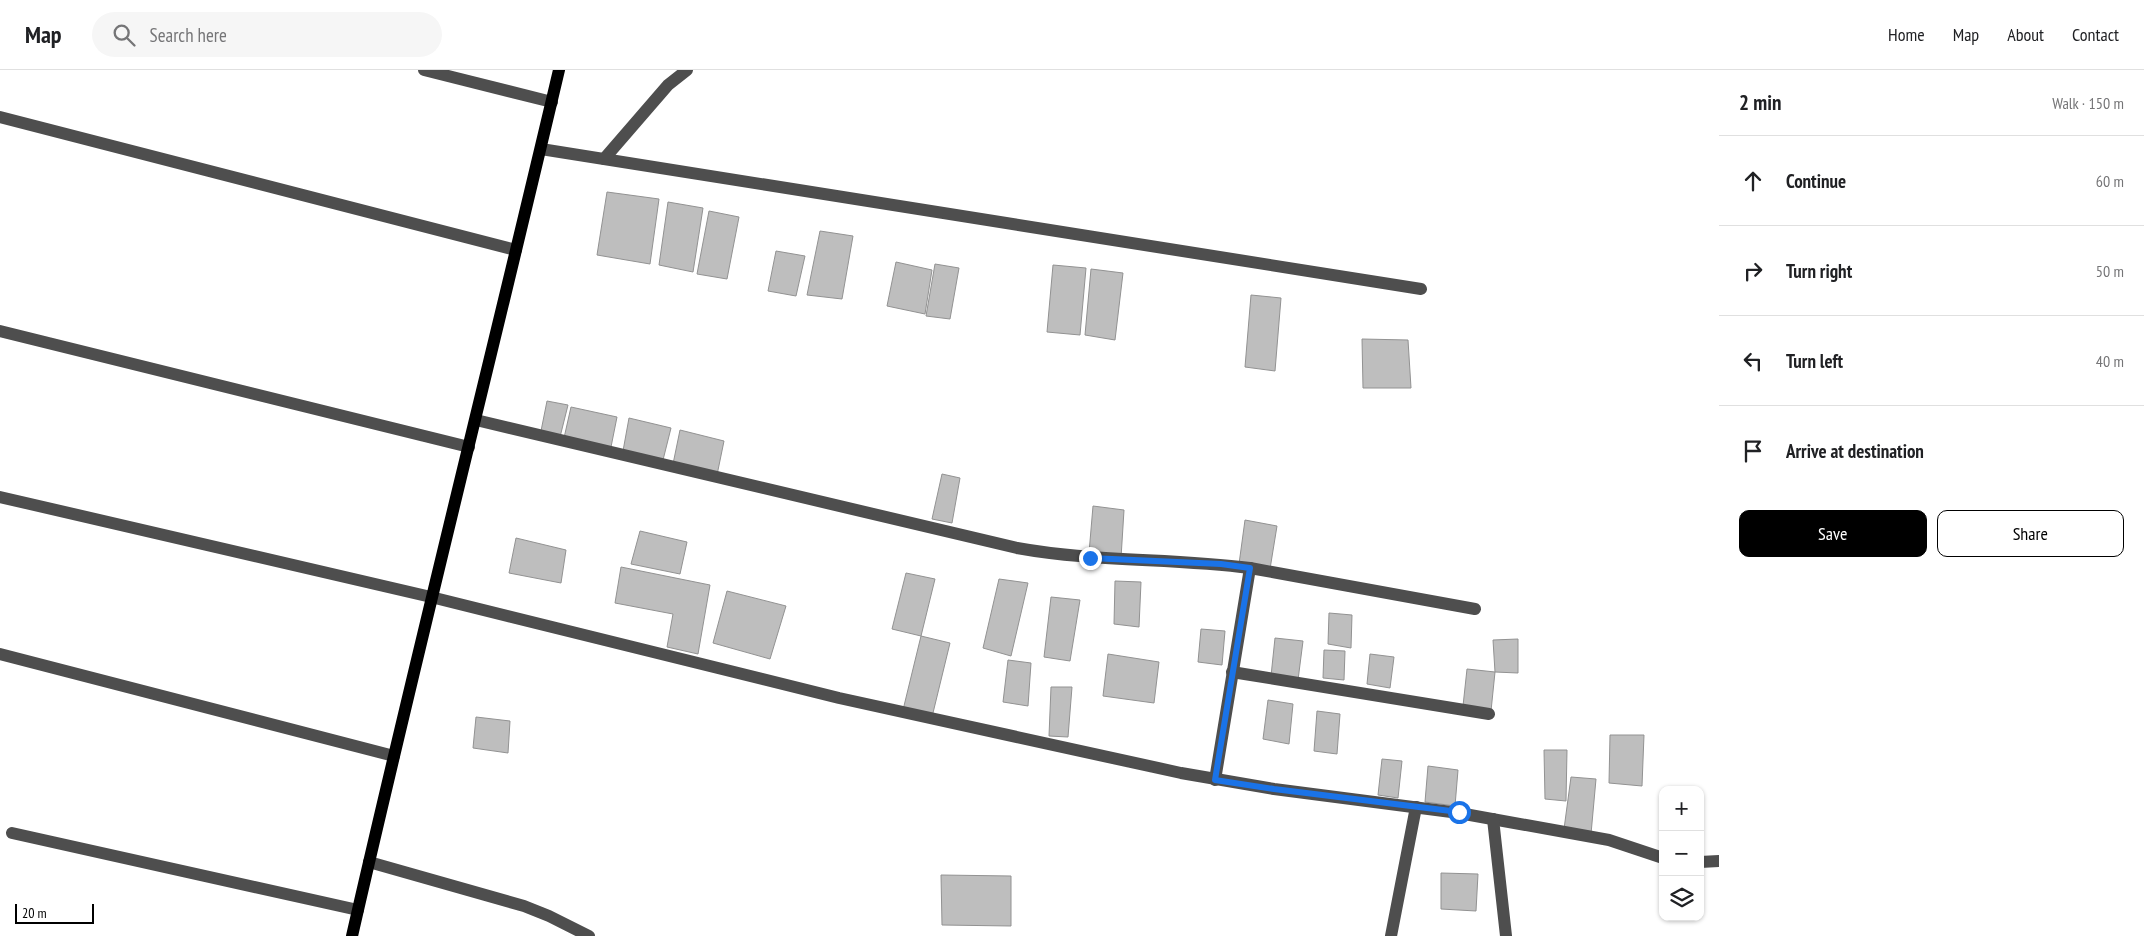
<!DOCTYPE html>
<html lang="en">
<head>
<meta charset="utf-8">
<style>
	body { margin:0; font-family:"PT Sans Narrow",sans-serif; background:#f6f6f6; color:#202124 }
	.controls { position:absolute; right:15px; bottom:15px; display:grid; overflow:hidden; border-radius:10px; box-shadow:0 1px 4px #0004 }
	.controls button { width:45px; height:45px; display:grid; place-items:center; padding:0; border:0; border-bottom:1px solid #e0e0e0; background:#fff; color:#202124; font:25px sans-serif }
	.scale { position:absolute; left:15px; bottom:12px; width:79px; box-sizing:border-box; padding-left:5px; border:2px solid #000; border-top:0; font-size:14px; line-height:18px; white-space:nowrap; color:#000; -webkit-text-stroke:4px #fff; paint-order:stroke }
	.stop { position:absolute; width:15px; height:15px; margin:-11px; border:4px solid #1a73e8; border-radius:50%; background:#fff }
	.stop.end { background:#1a73e8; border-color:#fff; box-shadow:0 1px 5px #0008 }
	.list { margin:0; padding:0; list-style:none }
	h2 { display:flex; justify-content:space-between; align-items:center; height:65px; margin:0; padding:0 20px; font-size:21px }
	h2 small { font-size:16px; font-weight:400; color:#757577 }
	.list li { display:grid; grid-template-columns:32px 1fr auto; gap:15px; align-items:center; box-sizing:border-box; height:90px; padding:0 20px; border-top:1px solid #e0e0e0 }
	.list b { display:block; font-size:19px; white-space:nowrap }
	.list em { font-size:16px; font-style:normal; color:#757577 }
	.actions { display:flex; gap:10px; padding:15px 20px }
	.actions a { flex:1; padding:11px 0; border:1px solid #000; border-radius:10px; text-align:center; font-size:18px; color:#000 }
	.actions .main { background:#000; color:#fff }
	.icon { flex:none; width:28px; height:28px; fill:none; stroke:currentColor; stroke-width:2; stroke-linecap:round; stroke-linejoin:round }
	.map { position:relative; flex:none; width:1719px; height:866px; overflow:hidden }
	header { display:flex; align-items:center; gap:30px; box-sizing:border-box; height:70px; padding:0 25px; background:#fff; border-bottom:1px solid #e0e0e0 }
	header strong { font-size:24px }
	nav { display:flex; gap:28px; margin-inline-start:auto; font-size:18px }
	.search { width:350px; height:45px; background:#f6f6f6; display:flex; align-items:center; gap:12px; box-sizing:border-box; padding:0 18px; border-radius:28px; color:#757577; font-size:19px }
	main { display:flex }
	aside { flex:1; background:#fff }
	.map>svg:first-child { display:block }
	.building { fill:#bebebe; stroke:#929292 }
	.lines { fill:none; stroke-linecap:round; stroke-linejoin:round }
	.minor { stroke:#4e4e4e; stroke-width:12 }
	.major { stroke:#000; stroke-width:12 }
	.route { stroke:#1a73e8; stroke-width:6 }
</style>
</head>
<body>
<header>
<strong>Map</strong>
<div class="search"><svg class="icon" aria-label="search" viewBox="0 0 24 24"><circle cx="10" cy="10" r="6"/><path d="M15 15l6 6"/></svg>Search here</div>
<nav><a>Home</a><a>Map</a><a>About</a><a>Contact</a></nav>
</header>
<main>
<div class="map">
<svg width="1719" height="866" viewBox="0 0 1719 866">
	<rect width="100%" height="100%" fill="#fff"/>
	<g class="building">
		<path d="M607,122L659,129L650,194L597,185Z"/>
		<path d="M668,132L703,138L693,202L659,195Z"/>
		<path d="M709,141L739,147L727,209L697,204Z"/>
		<path d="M820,161L853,166L842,229L807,225Z"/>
		<path d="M776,181L805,186L796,226L768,221Z"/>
		<path d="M896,192L932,200L925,244L887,236Z"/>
		<path d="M935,194L959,198L950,249L926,246Z"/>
		<path d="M1053,195L1086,198L1080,265L1047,262Z"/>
		<path d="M1091,199L1123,203L1115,270L1085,265Z"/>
		<path d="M1251,225L1281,228L1275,301L1245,297Z"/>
		<path d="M1362,269L1408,270L1411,318H1363Z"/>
		<path d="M547,331L568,335L560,367L541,361Z"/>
		<path d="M571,337L617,347L611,377L564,368Z"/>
		<path d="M629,348L671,358L663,390L623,381Z"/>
		<path d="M680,360L724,371L717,405L673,394Z"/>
		<path d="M942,404L960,408L952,453L932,449Z"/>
		<path d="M1093,436L1124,440L1121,488L1089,483Z"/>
		<path d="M1245,450L1277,456L1270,499L1239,494Z"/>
		<path d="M640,461L687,472L680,504L631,494Z"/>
		<path d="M516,468L566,480L561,513L509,503Z"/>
		<path d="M621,497L710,515L698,584L667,577L673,544L615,533Z"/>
		<path d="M906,503L935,509L921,566L892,559Z"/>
		<path d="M999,509L1028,513L1011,586L983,578Z"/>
		<path d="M1115,511L1141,512L1139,557L1114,554Z"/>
		<path d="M727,521L786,536L770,589L713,573Z"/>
		<path d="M1051,527L1080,530L1070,591L1044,587Z"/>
		<path d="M1329,543L1352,545L1351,578L1328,574Z"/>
		<path d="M1201,559L1225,561L1222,595L1198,592Z"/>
		<path d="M921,566L950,573L932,647L903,640Z"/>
		<path d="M1275,568L1303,571L1298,610L1271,606Z"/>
		<path d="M1518,569V603L1495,602L1493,570Z"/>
		<path d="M1324,580L1345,581L1344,610L1323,608Z"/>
		<path d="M1108,584L1159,592L1154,633L1103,626Z"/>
		<path d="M1370,584L1394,587L1390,618L1367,614Z"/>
		<path d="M1008,590L1031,593L1028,636L1003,632Z"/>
		<path d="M1467,599L1495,602L1491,641L1463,636Z"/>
		<path d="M1051,617H1072L1068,667L1049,666Z"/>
		<path d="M1268,630L1293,634L1289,674L1263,669Z"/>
		<path d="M1317,641L1340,644L1337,684L1314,681Z"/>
		<path d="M476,647L510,651L508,683L473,678Z"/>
		<path d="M1610,665H1644L1642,716L1609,713Z"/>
		<path d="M1544,680H1567L1566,731L1545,729Z"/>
		<path d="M1382,689L1402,691L1398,728L1378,725Z"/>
		<path d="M1428,696L1458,700L1455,736L1425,732Z"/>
		<path d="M1571,707L1596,709L1591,764L1564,759Z"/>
		<path d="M1441,803L1478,804L1476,841L1441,839Z"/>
		<path d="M941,805L1011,806V856L942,855Z"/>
	</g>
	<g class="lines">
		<g class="minor">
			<path d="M424,0L552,32"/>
			<path d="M0,47L516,180"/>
			<path d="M541,79L1421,219"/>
			<path d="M604,89L668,15L687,0"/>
			<path d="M0,261L469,377"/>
			<path d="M476,350L1017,478C1094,492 1172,488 1250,498L1475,539"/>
			<path d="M0,427L431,527L839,628L1181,703L1274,719L1459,743L1609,770L1663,788"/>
			<path d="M0,584L394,686"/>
			<path d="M1232,602L1489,644"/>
			<path d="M1215,710L1250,498"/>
			<path d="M1493,749L1506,866"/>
			<path d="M12,763L358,840"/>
			<path d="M369,792L524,836L549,846L589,866"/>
			<path d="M1700,792L1719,791"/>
			<path d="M1391,866L1416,737"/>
		</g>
		<path class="major" d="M352,866C418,577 491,289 559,0"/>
	</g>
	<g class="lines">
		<path class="route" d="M1090,488L1221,494L1250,498L1215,710L1274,719L1459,742"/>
	</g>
</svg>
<div class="controls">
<button>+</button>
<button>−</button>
<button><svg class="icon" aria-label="layers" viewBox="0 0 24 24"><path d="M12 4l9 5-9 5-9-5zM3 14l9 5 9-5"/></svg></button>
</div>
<div class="scale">20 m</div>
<div class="stop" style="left:1459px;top:742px"></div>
<div class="stop end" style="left:1090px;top:488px"></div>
</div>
<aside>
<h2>2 min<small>Walk · 150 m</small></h2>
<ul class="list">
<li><svg class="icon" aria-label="ahead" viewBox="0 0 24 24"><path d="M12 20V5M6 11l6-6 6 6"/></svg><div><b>Continue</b></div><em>60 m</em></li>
<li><svg class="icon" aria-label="right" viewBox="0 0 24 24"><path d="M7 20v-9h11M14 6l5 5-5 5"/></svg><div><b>Turn right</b></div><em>50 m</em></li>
<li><svg class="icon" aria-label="left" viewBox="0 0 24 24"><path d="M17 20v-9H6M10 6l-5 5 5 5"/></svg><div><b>Turn left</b></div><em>40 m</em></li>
<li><svg class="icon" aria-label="arrive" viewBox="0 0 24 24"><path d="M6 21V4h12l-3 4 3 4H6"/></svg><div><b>Arrive at destination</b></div></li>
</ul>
<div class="actions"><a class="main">Save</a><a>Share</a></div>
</aside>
</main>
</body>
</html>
